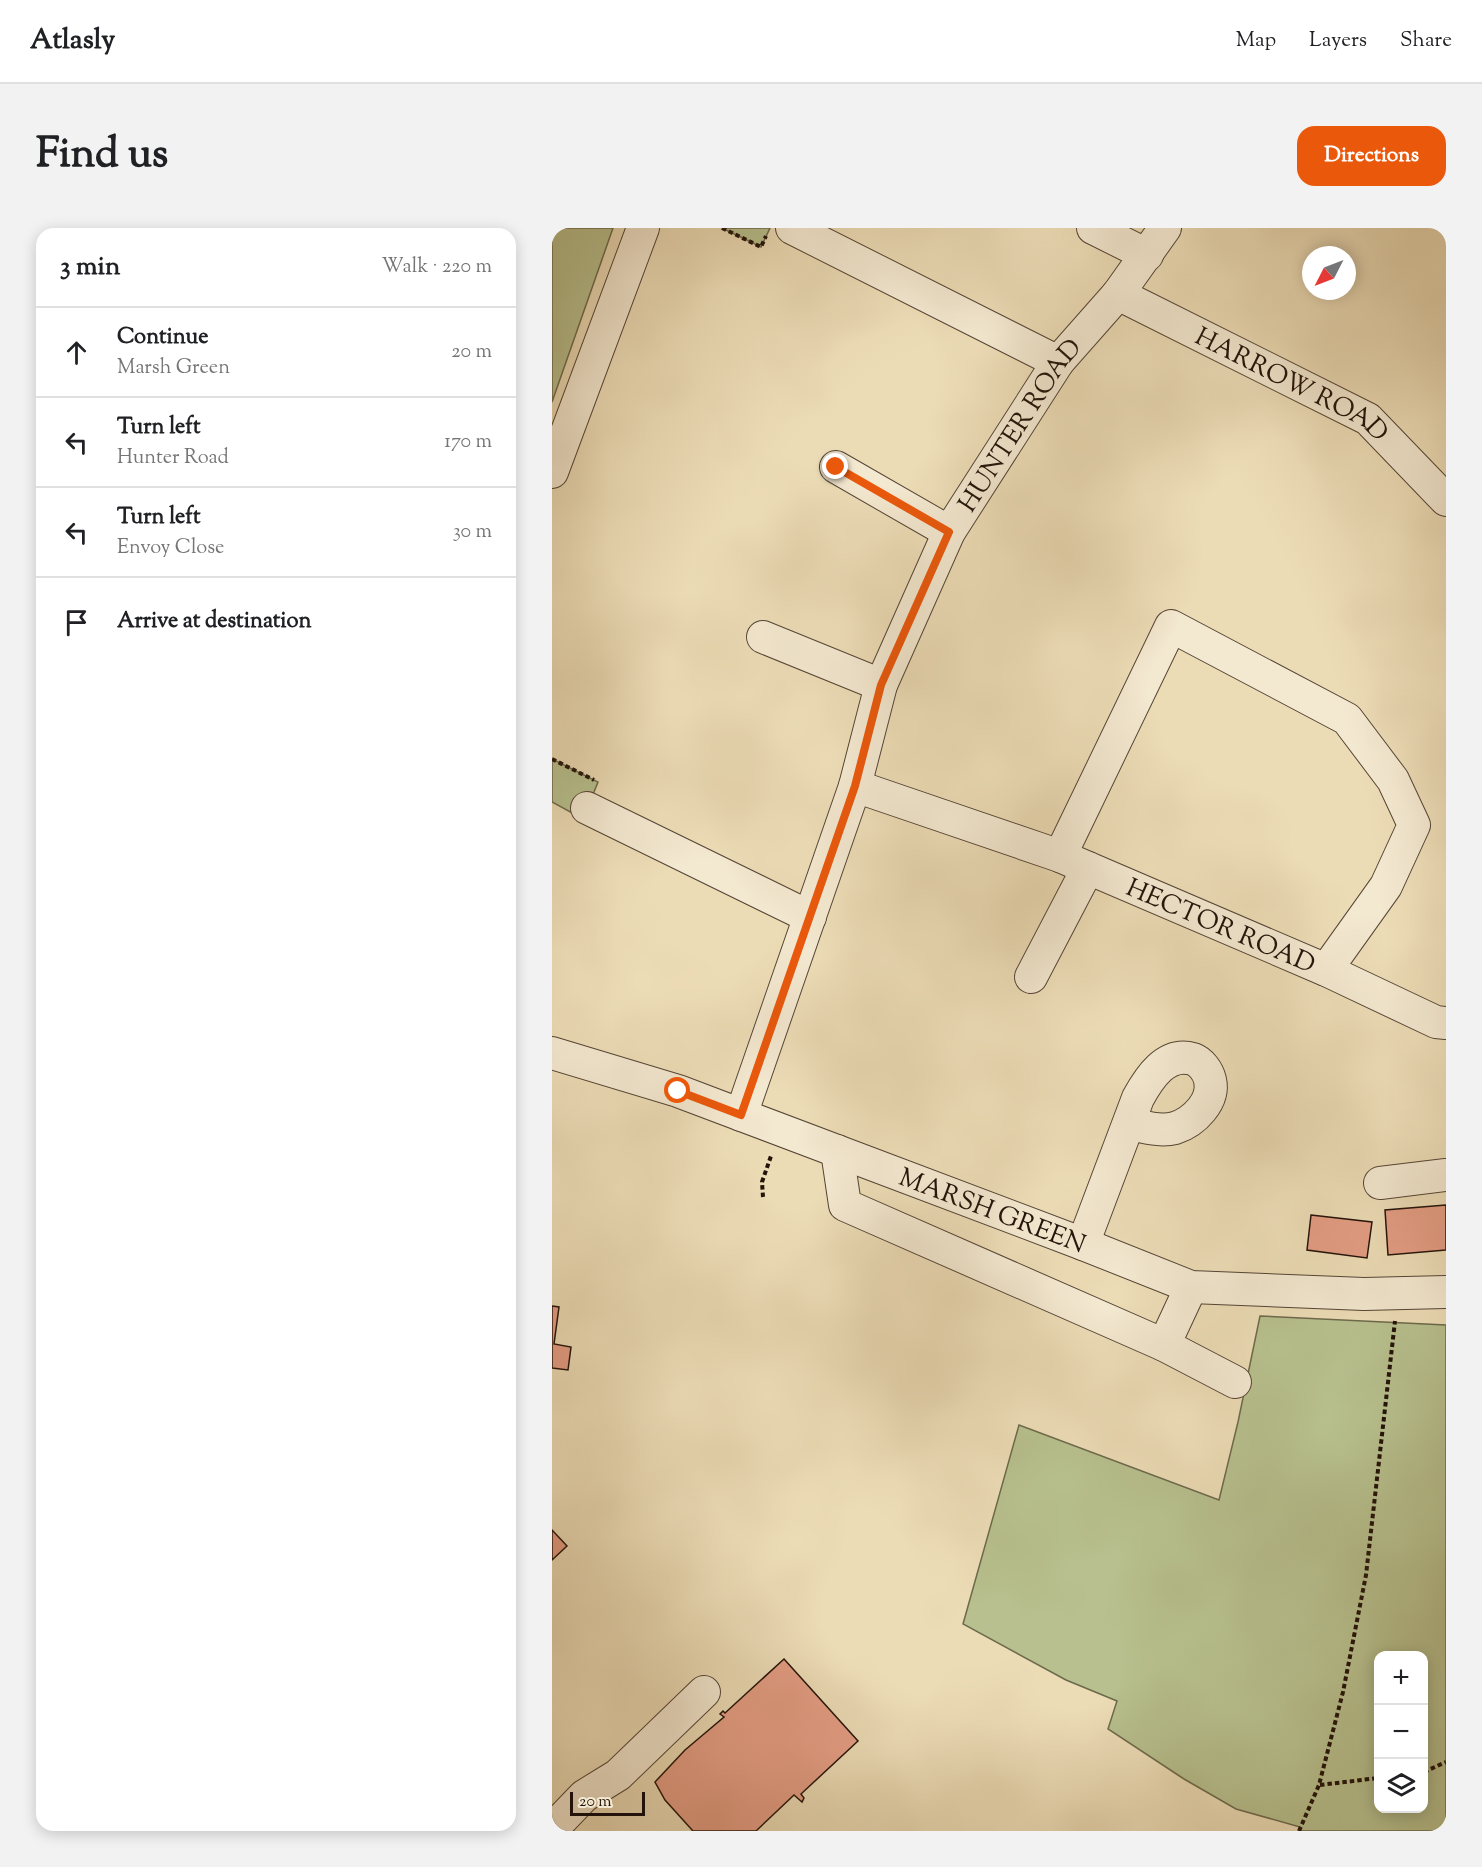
<!DOCTYPE html>
<html lang="en">
<head>
<meta charset="utf-8">
<style>
	body { margin:0; font-family:"Sorts Mill Goudy",serif; background:#f2f2f2; color:#202124 }
	.controls { position:absolute; right:18px; bottom:18px; display:grid; overflow:hidden; border-radius:12px; box-shadow:0 3px 15px #0003 }
	.controls button { width:54px; height:54px; display:grid; place-items:center; padding:0; border:0; border-bottom:2px solid #e0e0e0; background:#fff; color:#202124; font:30px sans-serif }
	.compass { position:absolute; left:750px; top:18px; width:54px; height:54px; border-radius:50%; background:#fff; box-shadow:0 3px 15px #0003; rotate:228deg }
	.scale { position:absolute; left:18px; bottom:15px; width:75px; box-sizing:border-box; padding-left:6px; border:3px solid #23130a; border-top:0; font-size:16px; line-height:21px; white-space:nowrap; color:#23130a; -webkit-text-stroke:4px #f3e8d0; paint-order:stroke }
	.stop { position:absolute; width:18px; height:18px; margin:-14px; border:4px solid #ea580c; border-radius:50%; background:#fff }
	.stop.end { background:#ea580c; border-color:#fff; box-shadow:0 2px 6px #0008 }
	.list { margin:0; padding:0; list-style:none }
	h2 { display:flex; justify-content:space-between; align-items:center; height:78px; margin:0; padding:0 24px; font-size:26px }
	h2 small { font-size:20px; font-weight:400; color:#757577 }
	.list li { display:grid; grid-template-columns:39px 1fr auto; gap:18px; align-items:center; box-sizing:border-box; height:90px; padding:0 24px; border-top:2px solid #e0e0e0 }
	.list b { display:block; font-size:22px; white-space:nowrap }
	.list p { margin:0; font-size:20px; white-space:nowrap; color:#757577 }
	.list em { font-size:20px; font-style:normal; color:#757577 }
	.icon { flex:none; width:33px; height:33px; fill:none; stroke:currentColor; stroke-width:2; stroke-linecap:round; stroke-linejoin:round }
	.map { position:relative; flex:none; width:894px; height:1603px; overflow:hidden; border-radius:18px }
	header { display:flex; align-items:center; gap:36px; box-sizing:border-box; height:84px; padding:0 30px; background:#fff; border-bottom:2px solid #e0e0e0 }
	header strong { font-size:28px }
	nav { display:flex; gap:33px; margin-inline-start:auto; font-size:21px }
	.intro { display:flex; align-items:center; justify-content:space-between; box-sizing:border-box; height:144px; padding:0 36px }
	h1 { margin:0; font-size:42px }
	.button { padding:15px 27px; border-radius:18px; background:#ea580c; color:#fff; font-size:21px; font-weight:700 }
	main { display:flex; gap:36px; padding:0 36px }
	aside { flex:1; background:#fff; border-radius:18px; box-shadow:0 3px 15px #0003 }
	.map>svg:first-child { display:block }
	.green { fill:#b7c08e; stroke:#6d6a4c; stroke-width:1.5; fill-rule:evenodd }
	.building { fill:#e49d84; stroke:#23130a; stroke-width:1.5 }
	.lines { fill:none; stroke-linecap:round; stroke-linejoin:round }
	.minor-casing { stroke:#554535; stroke-width:34 }
	.path { stroke:#23130a; stroke-width:4; stroke-dasharray:4.5 3; stroke-linecap:butt }
	.minor { stroke:#f3e8d0; stroke-width:32 }
	.route { stroke:#ea580c; stroke-width:8 }
	.labels { text-anchor:middle; stroke-width:5; stroke-linejoin:round; paint-order:stroke }
	.street-label { font-size:26px; fill:#23130a; stroke:#f3e8d0 }
</style>
</head>
<body>
<header>
<strong>Atlasly</strong>
<nav><a>Map</a><a>Layers</a><a>Share</a></nav>
</header>
<div class="intro"><h1>Find us</h1><a class="button">Directions</a></div>
<main>
<aside>
<h2>3 min<small>Walk · 220 m</small></h2>
<ul class="list">
<li><svg class="icon" aria-label="ahead" viewBox="0 0 24 24"><path d="M12 20V5M6 11l6-6 6 6"/></svg><div><b>Continue</b><p>Marsh Green</p></div><em>20 m</em></li>
<li><svg class="icon" aria-label="left" viewBox="0 0 24 24"><path d="M17 20v-9H6M10 6l-5 5 5 5"/></svg><div><b>Turn left</b><p>Hunter Road</p></div><em>170 m</em></li>
<li><svg class="icon" aria-label="left" viewBox="0 0 24 24"><path d="M17 20v-9H6M10 6l-5 5 5 5"/></svg><div><b>Turn left</b><p>Envoy Close</p></div><em>30 m</em></li>
<li><svg class="icon" aria-label="arrive" viewBox="0 0 24 24"><path d="M6 21V4h12l-3 4 3 4H6"/></svg><div><b>Arrive at destination</b></div></li>
</ul>
</aside>
<div class="map">
<svg width="894" height="1603" viewBox="0 0 894 1603">
	<rect width="100%" height="100%" fill="#ecdcb6"/>
	<filter id="stains"><feTurbulence type="fractalNoise" baseFrequency=".00333" numOctaves="4"/><feColorMatrix values="0 0 0 0 .2 0 0 0 0 .09 0 0 0 0 .02 0 0 0 .5 -.17"/></filter>
	<radialGradient id="worn" r=".72"><stop offset=".6" stop-color="#630" stop-opacity="0"/><stop offset="1" stop-color="#630" stop-opacity=".3"/></radialGradient>
	<g class="green">
		<path d="M0,0H61L0,174Z"/>
		<path d="M170,0H218L209,19Z"/>
		<path d="M0,531L46,554L31,591L0,574Z"/>
		<path d="M708,1088L894,1097V1603H747L748,1599L684,1581L632,1551L556,1501L565,1473L514,1452L411,1396L467,1197L667,1272L686,1194ZM826,1428H872V1580H826Z"/>
	</g>
	<g class="building">
		<path d="M894,977V1022L836,1027L833,982Z"/>
		<path d="M759,987L820,994L815,1030L755,1022Z"/>
		<path d="M0,1078L7,1079L2,1116L19,1119L16,1142L0,1140Z"/>
		<path d="M0,1302L15,1318L0,1332Z"/>
		<path d="M232,1431L306,1513L249,1566L252,1570L250,1574L242,1567L204,1603H141L113,1572L103,1554L133,1522L172,1489L168,1486L171,1483L173,1485Z"/>
	</g>
	<g class="lines">
		<defs>
			<g id="minor">
				<path d="M240,0L506,134"/>
				<path d="M541,0L595,27"/>
				<path id="s1" d="M566,66L816,191L894,272"/>
				<path d="M284,239L397,304"/>
				<path d="M0,244L91,0"/>
				<path d="M211,409L329,457"/>
				<path id="s2" d="M303,558L508,628L774,742L884,794L894,795"/>
				<path d="M35,580L258,689"/>
				<path d="M508,628L619,398L795,491L841,552L862,597L834,658L774,742"/>
				<path d="M479,749L536,640"/>
				<path id="s3" d="M0,825L126,863L531,1016L639,1059L812,1066L894,1064"/>
				<path id="s4" d="M189,887L303,558L329,457L397,304L506,134L566,66L613,0"/>
				<path d="M285,923L293,977L612,1117L639,1059"/>
				<path d="M828,955L894,947"/>
				<path d="M531,1016L586,870C597,850 614,823 641,831C649,834 656,843 658,852C663,873 642,894 623,900C608,904 591,899 577,895"/>
				<path d="M612,1117L683,1154"/>
				<path d="M2,1603L7,1594L32,1568L66,1547L152,1464"/>
			</g>
		</defs>
		<use href="#minor" class="minor-casing"/>
		<g class="path">
			<path d="M170,0L209,19L214,8"/>
			<path d="M0,531L42,552"/>
			<path d="M211,969L210,954L219,928"/>
			<path d="M872,1544L894,1534"/>
			<path d="M768,1557L826,1550"/>
			<path d="M747,1603L767,1557L791,1464L814,1347L843,1093"/>
		</g>
		<use href="#minor" class="minor"/>
	</g>
	<g class="lines">
		<path class="route" d="M126,863L189,887L303,558L329,457L397,304L284,239"/>
	</g>
	<g class="labels">
		<g class="street-label">
			<text dy="9" stroke="none"><textPath href="#s1" startOffset="196">HARROW ROAD</textPath></text>
			<text dy="9" stroke="none"><textPath href="#s4" startOffset="748">HUNTER ROAD</textPath></text>
			<text dy="9" stroke="none"><textPath href="#s2" startOffset="392">HECTOR ROAD</textPath></text>
			<text dy="9" stroke="none"><textPath href="#s3" startOffset="468">MARSH GREEN</textPath></text>
		</g>
	</g>
	<rect width="100%" height="100%" filter="url(#stains)"/>
	<rect width="100%" height="100%" fill="url(#worn)"/>
</svg>
<div class="controls">
<button>+</button>
<button>−</button>
<button><svg class="icon" aria-label="layers" viewBox="0 0 24 24"><path d="M12 4l9 5-9 5-9-5zM3 14l9 5 9-5"/></svg></button>
</div>
<svg class="compass" viewBox="-18 -18 36 36"><path d="M0-13l5 13h-10z" fill="#e53935"/><path d="M0 13l5-13h-10z" fill="#757577"/></svg>
<div class="scale">20 m</div>
<div class="stop" style="left:126px;top:863px"></div>
<div class="stop end" style="left:284px;top:239px"></div>
</div>
</main>
</body>
</html>
